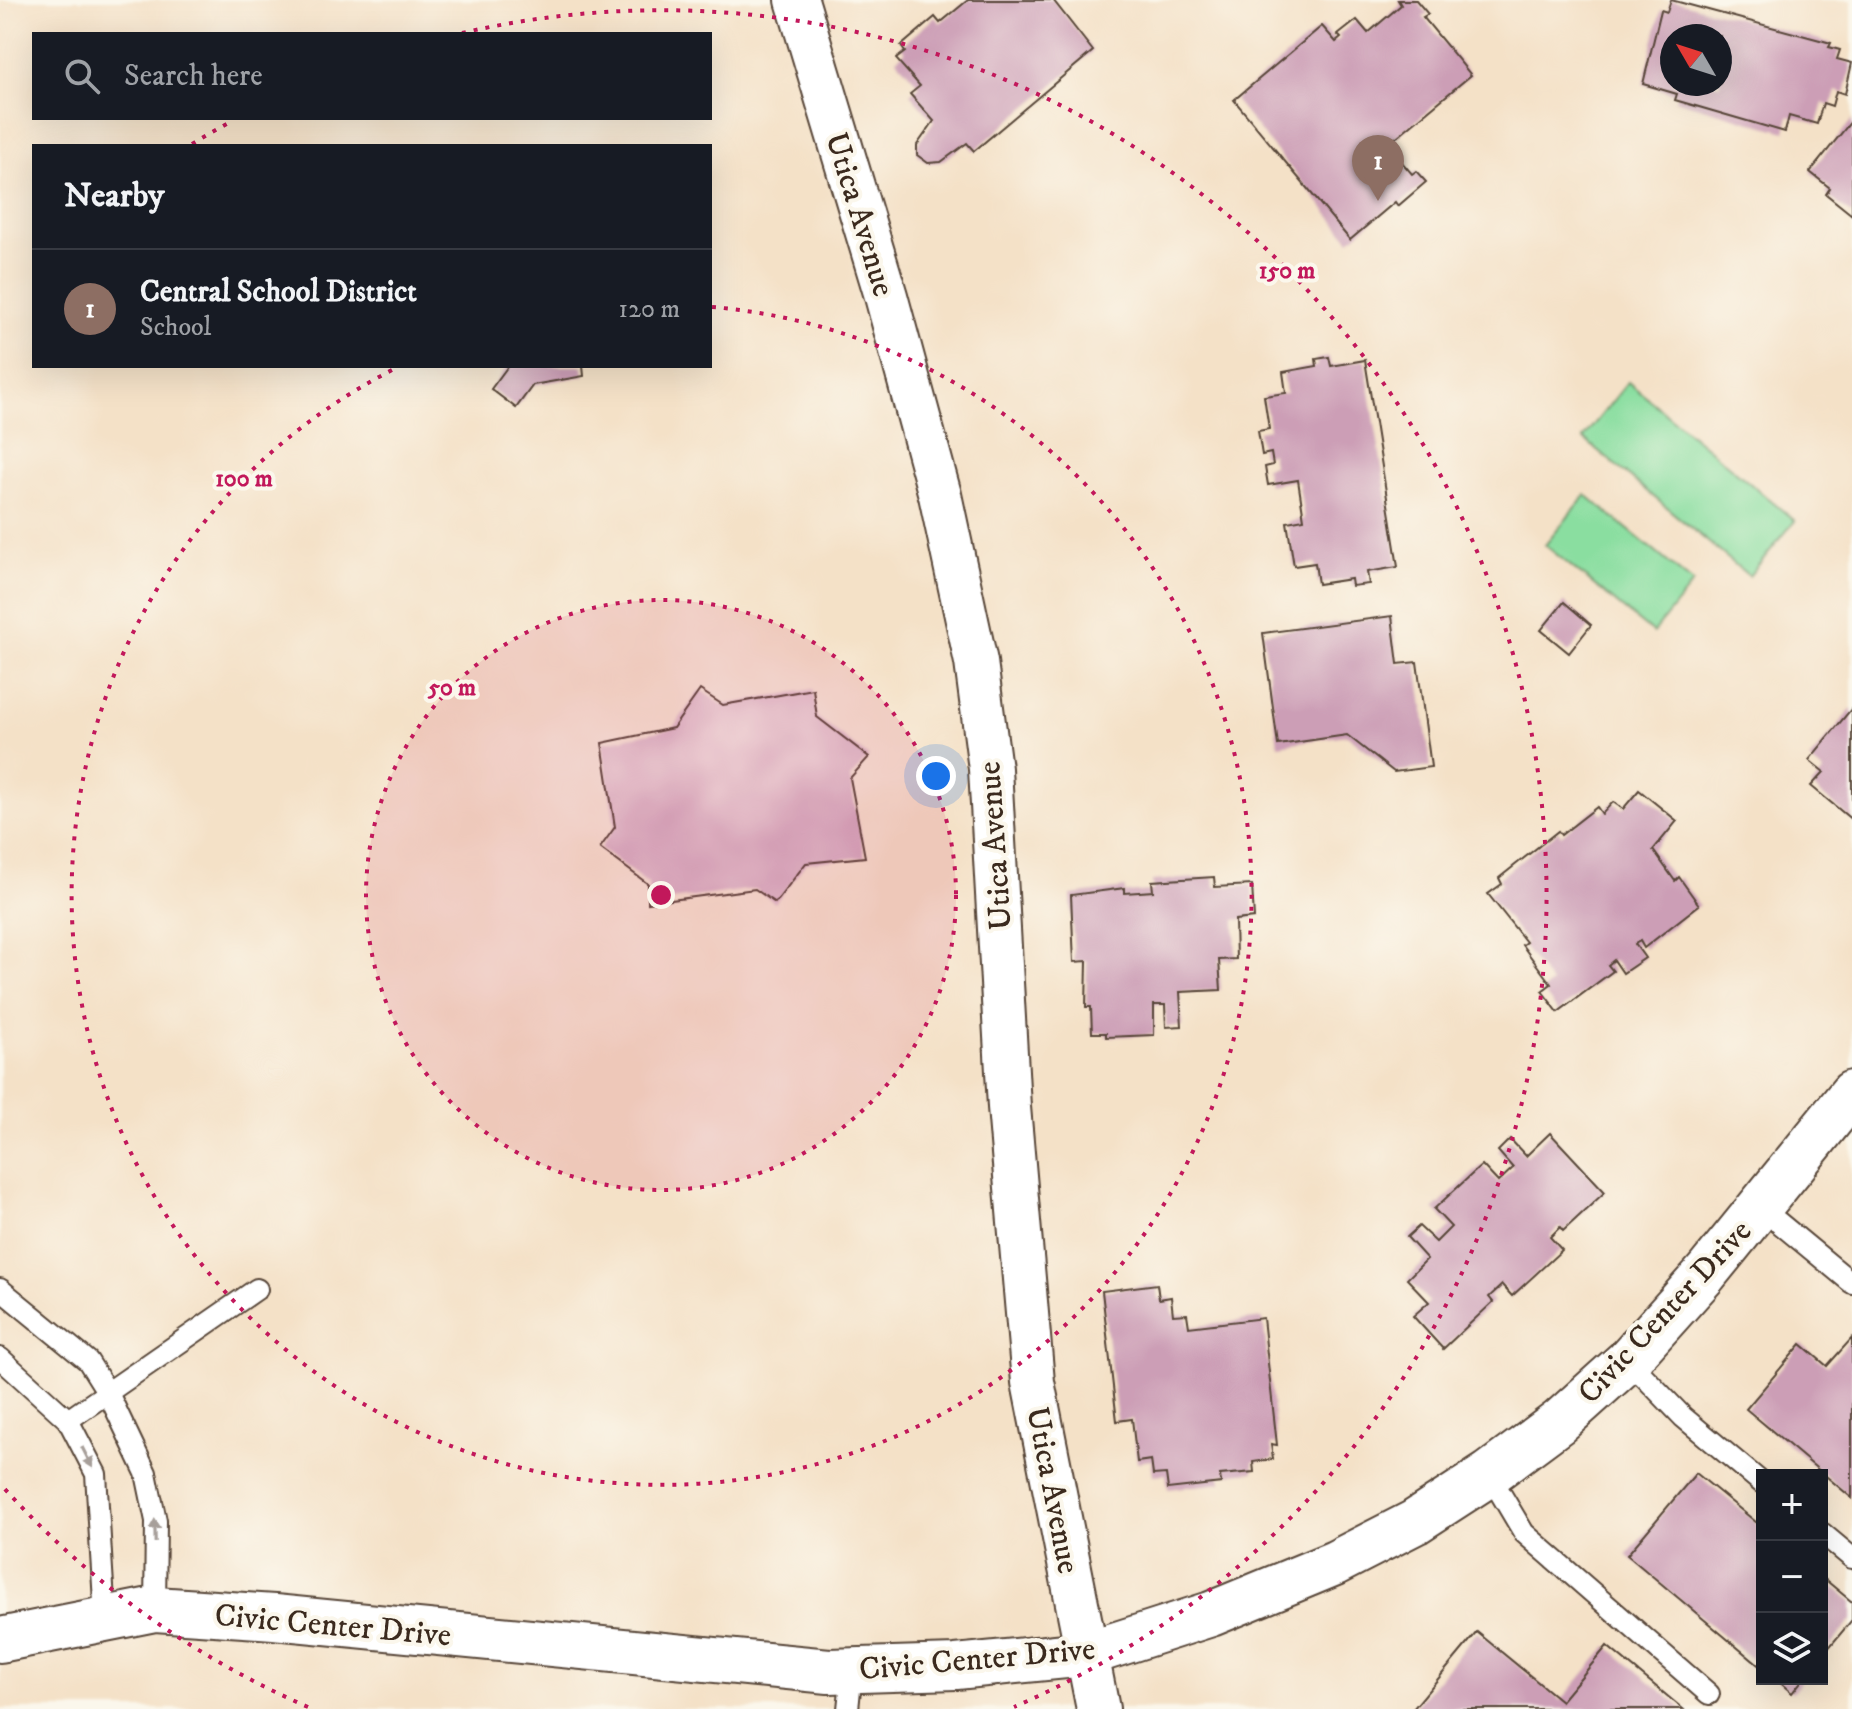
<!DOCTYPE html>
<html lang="en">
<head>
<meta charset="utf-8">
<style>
	body { margin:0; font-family:"IM FELL DW Pica",serif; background:#242831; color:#f1f3f6 }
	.controls { position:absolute; right:24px; bottom:24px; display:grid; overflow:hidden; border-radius:0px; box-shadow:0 8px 32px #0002 }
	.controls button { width:72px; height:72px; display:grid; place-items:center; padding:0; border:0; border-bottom:2px solid #363941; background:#171b24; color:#f1f3f6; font:40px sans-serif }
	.compass { position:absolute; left:1660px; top:24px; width:72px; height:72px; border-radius:50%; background:#171b24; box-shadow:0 8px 32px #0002; rotate:309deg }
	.you { position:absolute; left:936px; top:776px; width:28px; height:28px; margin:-20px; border:6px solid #fff; border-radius:50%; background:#1a73e8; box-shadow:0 0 0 12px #1a73e833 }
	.badge { display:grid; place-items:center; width:52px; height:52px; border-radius:50%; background:#0f766e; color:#fff; font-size:26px; font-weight:700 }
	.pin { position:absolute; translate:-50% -66px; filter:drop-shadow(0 2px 4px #0008) }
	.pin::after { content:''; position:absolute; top:42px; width:28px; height:24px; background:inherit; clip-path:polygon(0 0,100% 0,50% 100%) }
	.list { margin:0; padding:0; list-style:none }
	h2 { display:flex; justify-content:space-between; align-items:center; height:104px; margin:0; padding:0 32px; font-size:34px }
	h2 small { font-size:26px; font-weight:400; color:#9ea1a6 }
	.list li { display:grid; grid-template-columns:52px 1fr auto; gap:24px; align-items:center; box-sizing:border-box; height:120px; padding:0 32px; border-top:2px solid #363941 }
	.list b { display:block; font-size:30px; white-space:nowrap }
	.list p { margin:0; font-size:26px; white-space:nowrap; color:#9ea1a6 }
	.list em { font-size:26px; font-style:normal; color:#9ea1a6 }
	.icon { flex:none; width:44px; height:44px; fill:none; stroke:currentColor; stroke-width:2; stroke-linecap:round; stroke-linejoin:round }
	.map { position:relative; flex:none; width:1852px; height:1709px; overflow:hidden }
	.search { position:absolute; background:#171b24; box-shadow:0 8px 32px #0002; left:32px; top:32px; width:680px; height:88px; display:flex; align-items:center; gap:20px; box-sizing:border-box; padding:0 28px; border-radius:0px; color:#9ea1a6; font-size:30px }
	.panel { position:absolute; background:#171b24; box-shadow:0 8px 32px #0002; left:32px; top:144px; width:680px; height:224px; border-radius:0px }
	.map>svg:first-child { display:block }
	.green { fill:#8adea0; stroke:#62845f; stroke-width:2 }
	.building { fill:#cc9eb6; fill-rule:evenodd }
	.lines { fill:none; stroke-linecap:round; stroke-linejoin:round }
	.service-casing { stroke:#574537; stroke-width:24 }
	.minor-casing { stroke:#574537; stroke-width:46 }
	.tertiary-casing { stroke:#574537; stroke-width:48 }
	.service { stroke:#fff; stroke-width:20 }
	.minor { stroke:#fff; stroke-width:42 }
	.tertiary { stroke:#fff; stroke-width:44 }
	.oneway { fill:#a79f9a }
	.ring { fill:none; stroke:#c2185b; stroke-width:4; stroke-dasharray:4 8 }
	.labels { text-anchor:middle; stroke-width:8; stroke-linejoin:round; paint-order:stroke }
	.street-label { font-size:32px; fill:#3b2a1e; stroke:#fbf7ec }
	.centre { fill:#c2185b; stroke:#fbf7ec; stroke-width:4 }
	.ring-label { font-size:24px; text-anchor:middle; font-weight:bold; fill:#c2185b; stroke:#fbf7ec; stroke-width:8; stroke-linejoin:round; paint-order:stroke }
</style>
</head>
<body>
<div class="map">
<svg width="1852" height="1709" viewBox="0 0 1852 1709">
	<rect width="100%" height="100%" fill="#fbf7ec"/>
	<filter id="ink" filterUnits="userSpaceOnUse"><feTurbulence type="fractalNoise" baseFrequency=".0125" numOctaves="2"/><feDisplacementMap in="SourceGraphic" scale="16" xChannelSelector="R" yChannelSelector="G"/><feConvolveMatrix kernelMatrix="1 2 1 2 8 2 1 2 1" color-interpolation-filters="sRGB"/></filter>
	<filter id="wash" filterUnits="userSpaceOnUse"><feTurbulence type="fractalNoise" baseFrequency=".006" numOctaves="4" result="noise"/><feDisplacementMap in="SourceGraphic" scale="32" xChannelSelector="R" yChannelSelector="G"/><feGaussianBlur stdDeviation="1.8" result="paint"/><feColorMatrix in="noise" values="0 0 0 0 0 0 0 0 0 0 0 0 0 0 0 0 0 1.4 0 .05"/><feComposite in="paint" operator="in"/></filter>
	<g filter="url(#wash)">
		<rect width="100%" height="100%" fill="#f4e1c7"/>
		<g class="green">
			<path d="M1628,382L1795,521L1749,576L1583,438Z"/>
			<path d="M1586,495L1693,583L1653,633L1545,545Z"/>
		</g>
		<g id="blocks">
			<g class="building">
				<path d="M968,0H1053L1093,51L974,151L967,143L941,162L928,163L917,155V145L934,121L910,94L920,86L896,59L905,52L901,46L935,17L940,23Z"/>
				<path d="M1398,0H1416L1428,14L1423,17L1471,75L1387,145L1412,174L1416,171L1426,182L1398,206L1395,202L1350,240L1234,100L1322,26L1336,42L1341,38L1338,35L1357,20L1368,33L1401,5Z"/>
				<path d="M1671,0L1831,43L1829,47L1840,50L1837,59L1852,63L1845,94L1836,91L1832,106L1823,103L1817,124L1789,116L1785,132L1675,100L1677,94L1643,84L1661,10L1667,12ZM1672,36H1720V84H1672Z"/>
				<path d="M1852,120V215L1826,194L1830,188L1810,172Z"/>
				<path d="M1329,357L1331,366L1365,360L1398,567L1367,572L1369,584L1352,586L1351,579L1318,584L1315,563L1294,566L1287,522L1304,519L1298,480L1268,485L1265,467L1273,465L1271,453L1262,455L1258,431L1269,429L1264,396L1286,393L1283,372L1317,366L1316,359Z"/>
				<path d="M508,366H583L584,376L533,385L516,408L491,389Z"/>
				<path d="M1564,602L1591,625L1569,653L1541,630Z"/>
				<path d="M1392,616L1398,664L1417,662L1431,767L1394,772L1347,735L1278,745L1263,633Z"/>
				<path d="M813,689L817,717L869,757L850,778L865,857L806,863L775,903L755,889L648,903V884L600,848L615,827L602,743L673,728L700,690L723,705Z"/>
				<path d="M1852,708V820L1811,786L1824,772L1809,760Z"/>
				<path d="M1639,790L1677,821L1653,850L1675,881L1679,877L1699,905L1644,948L1640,941L1635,944L1645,958L1623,973L1614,960L1608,965L1613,971L1558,1012L1542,991L1551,984L1522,945L1526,942L1488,894L1502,884L1499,878L1558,831L1561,835L1597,807L1602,814L1613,802L1623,809Z"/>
				<path d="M1214,877L1215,887L1252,885L1254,918L1235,920L1236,959L1219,960L1221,990L1180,992L1182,1026L1166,1027L1165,1005H1154V1035L1106,1037V1033H1092L1091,1007H1086L1087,961L1074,962L1071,895L1125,888V893L1153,891L1152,881Z"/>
				<path d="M1550,1133L1605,1192L1563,1231L1560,1227L1550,1237L1562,1250L1512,1296L1502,1285L1489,1297L1493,1302L1443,1349L1413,1316L1429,1302L1407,1279L1427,1259L1407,1237L1419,1226L1436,1242L1451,1227L1434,1209L1482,1165L1498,1182L1513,1168L1498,1151L1510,1139L1526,1156Z"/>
				<path d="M1157,1284L1159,1299L1171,1297L1173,1315L1187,1314L1189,1327L1263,1318L1277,1445L1271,1444L1273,1459L1253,1462L1254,1472L1220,1475L1221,1483L1168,1489L1166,1474L1153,1475L1151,1460L1137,1462L1132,1419L1117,1421L1102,1291Z"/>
				<path d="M1852,1338V1498L1746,1409L1801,1344L1827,1366Z"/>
				<path d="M1696,1473L1762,1527V1668L1627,1555Z"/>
				<path d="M1822,1577L1852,1602V1620L1822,1656Z"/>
				<path d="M1477,1632L1561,1701L1607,1646L1683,1709H1413Z"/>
				<path d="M1776,1679H1803L1792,1693Z"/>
			</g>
		</g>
	</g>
	<g filter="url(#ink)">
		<use href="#blocks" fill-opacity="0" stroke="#574537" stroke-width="2"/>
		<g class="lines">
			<defs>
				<g id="service">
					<path d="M1760,1207L1852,1283"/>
					<path d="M0,1289L88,1361L108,1393L146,1473L156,1521L155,1609"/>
					<path d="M0,1358L68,1420L96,1474L105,1618"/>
					<path d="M1628,1360L1683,1417L1762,1483"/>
					<path d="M68,1420L257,1289"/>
					<path d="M1489,1474L1524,1533L1709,1694"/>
					<path d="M1822,1533L1852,1558"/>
					<path d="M848,1709L852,1670"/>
				</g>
				<path id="minor" d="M797,0L886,296L940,495L976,662L990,769L1009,1107L1033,1382L1098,1709"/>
				<path id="tertiary" d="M0,1640L155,1609L274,1617L829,1671L956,1667L1086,1654L1211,1614L1335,1563L1415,1522L1489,1474L1559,1422L1628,1360L1706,1273L1852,1093"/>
			</defs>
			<use href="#service" class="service-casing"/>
			<use href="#minor" class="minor-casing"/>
			<use href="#tertiary" class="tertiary-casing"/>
			<use href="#service" class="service"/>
			<use href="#minor" class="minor"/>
			<use href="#tertiary" class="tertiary"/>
		</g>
		<defs><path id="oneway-solid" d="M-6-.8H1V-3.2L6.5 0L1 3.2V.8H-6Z" transform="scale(2)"/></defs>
		<g class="oneway">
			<use href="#oneway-solid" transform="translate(87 1457) rotate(63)"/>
			<use href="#oneway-solid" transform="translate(155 1531) rotate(-91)"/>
		</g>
	</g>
	<circle cx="661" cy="895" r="295" fill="#c2185b" fill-opacity=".12"/>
	<g class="ring">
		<circle cx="661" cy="895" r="295"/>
		<path d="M712 307A590 590 0 1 1 398 367"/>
		<path d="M308 1707A885 885 0 0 1 3 1487M192 144A885 885 0 0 1 232 121M462 33A885 885 0 0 1 1014 1707"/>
	</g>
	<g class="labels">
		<g class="street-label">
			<text transform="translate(861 214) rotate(73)" y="11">Utica Avenue</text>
			<text transform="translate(994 846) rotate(-94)" y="11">Utica Avenue</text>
			<text transform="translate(1664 1311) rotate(-47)" y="11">Civic Center Drive</text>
			<text transform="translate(1054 1490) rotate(79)" y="11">Utica Avenue</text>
			<text transform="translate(333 1624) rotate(5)" y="11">Civic Center Drive</text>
			<text transform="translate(977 1658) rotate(-5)" y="11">Civic Center Drive</text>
		</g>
	</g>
	<circle cx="661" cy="895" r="12" class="centre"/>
	<g class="ring-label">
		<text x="1287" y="278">150 m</text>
		<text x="244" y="486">100 m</text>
		<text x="452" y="695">50 m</text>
	</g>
</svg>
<div class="controls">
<button>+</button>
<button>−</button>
<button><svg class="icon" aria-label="layers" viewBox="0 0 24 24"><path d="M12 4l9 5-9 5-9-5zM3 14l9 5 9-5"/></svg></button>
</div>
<svg class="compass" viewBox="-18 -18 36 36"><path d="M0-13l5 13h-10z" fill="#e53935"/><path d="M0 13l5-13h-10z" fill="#9ea1a6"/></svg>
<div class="you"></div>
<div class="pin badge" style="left:1378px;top:201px;background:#8d6e63">1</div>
<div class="search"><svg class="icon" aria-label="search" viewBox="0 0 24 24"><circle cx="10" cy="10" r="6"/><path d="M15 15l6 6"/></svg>Search here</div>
<section class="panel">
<h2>Nearby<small></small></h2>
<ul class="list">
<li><span class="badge" style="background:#8d6e63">1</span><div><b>Central School District</b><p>School</p></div><em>120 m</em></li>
</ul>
</section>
</div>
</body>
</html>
